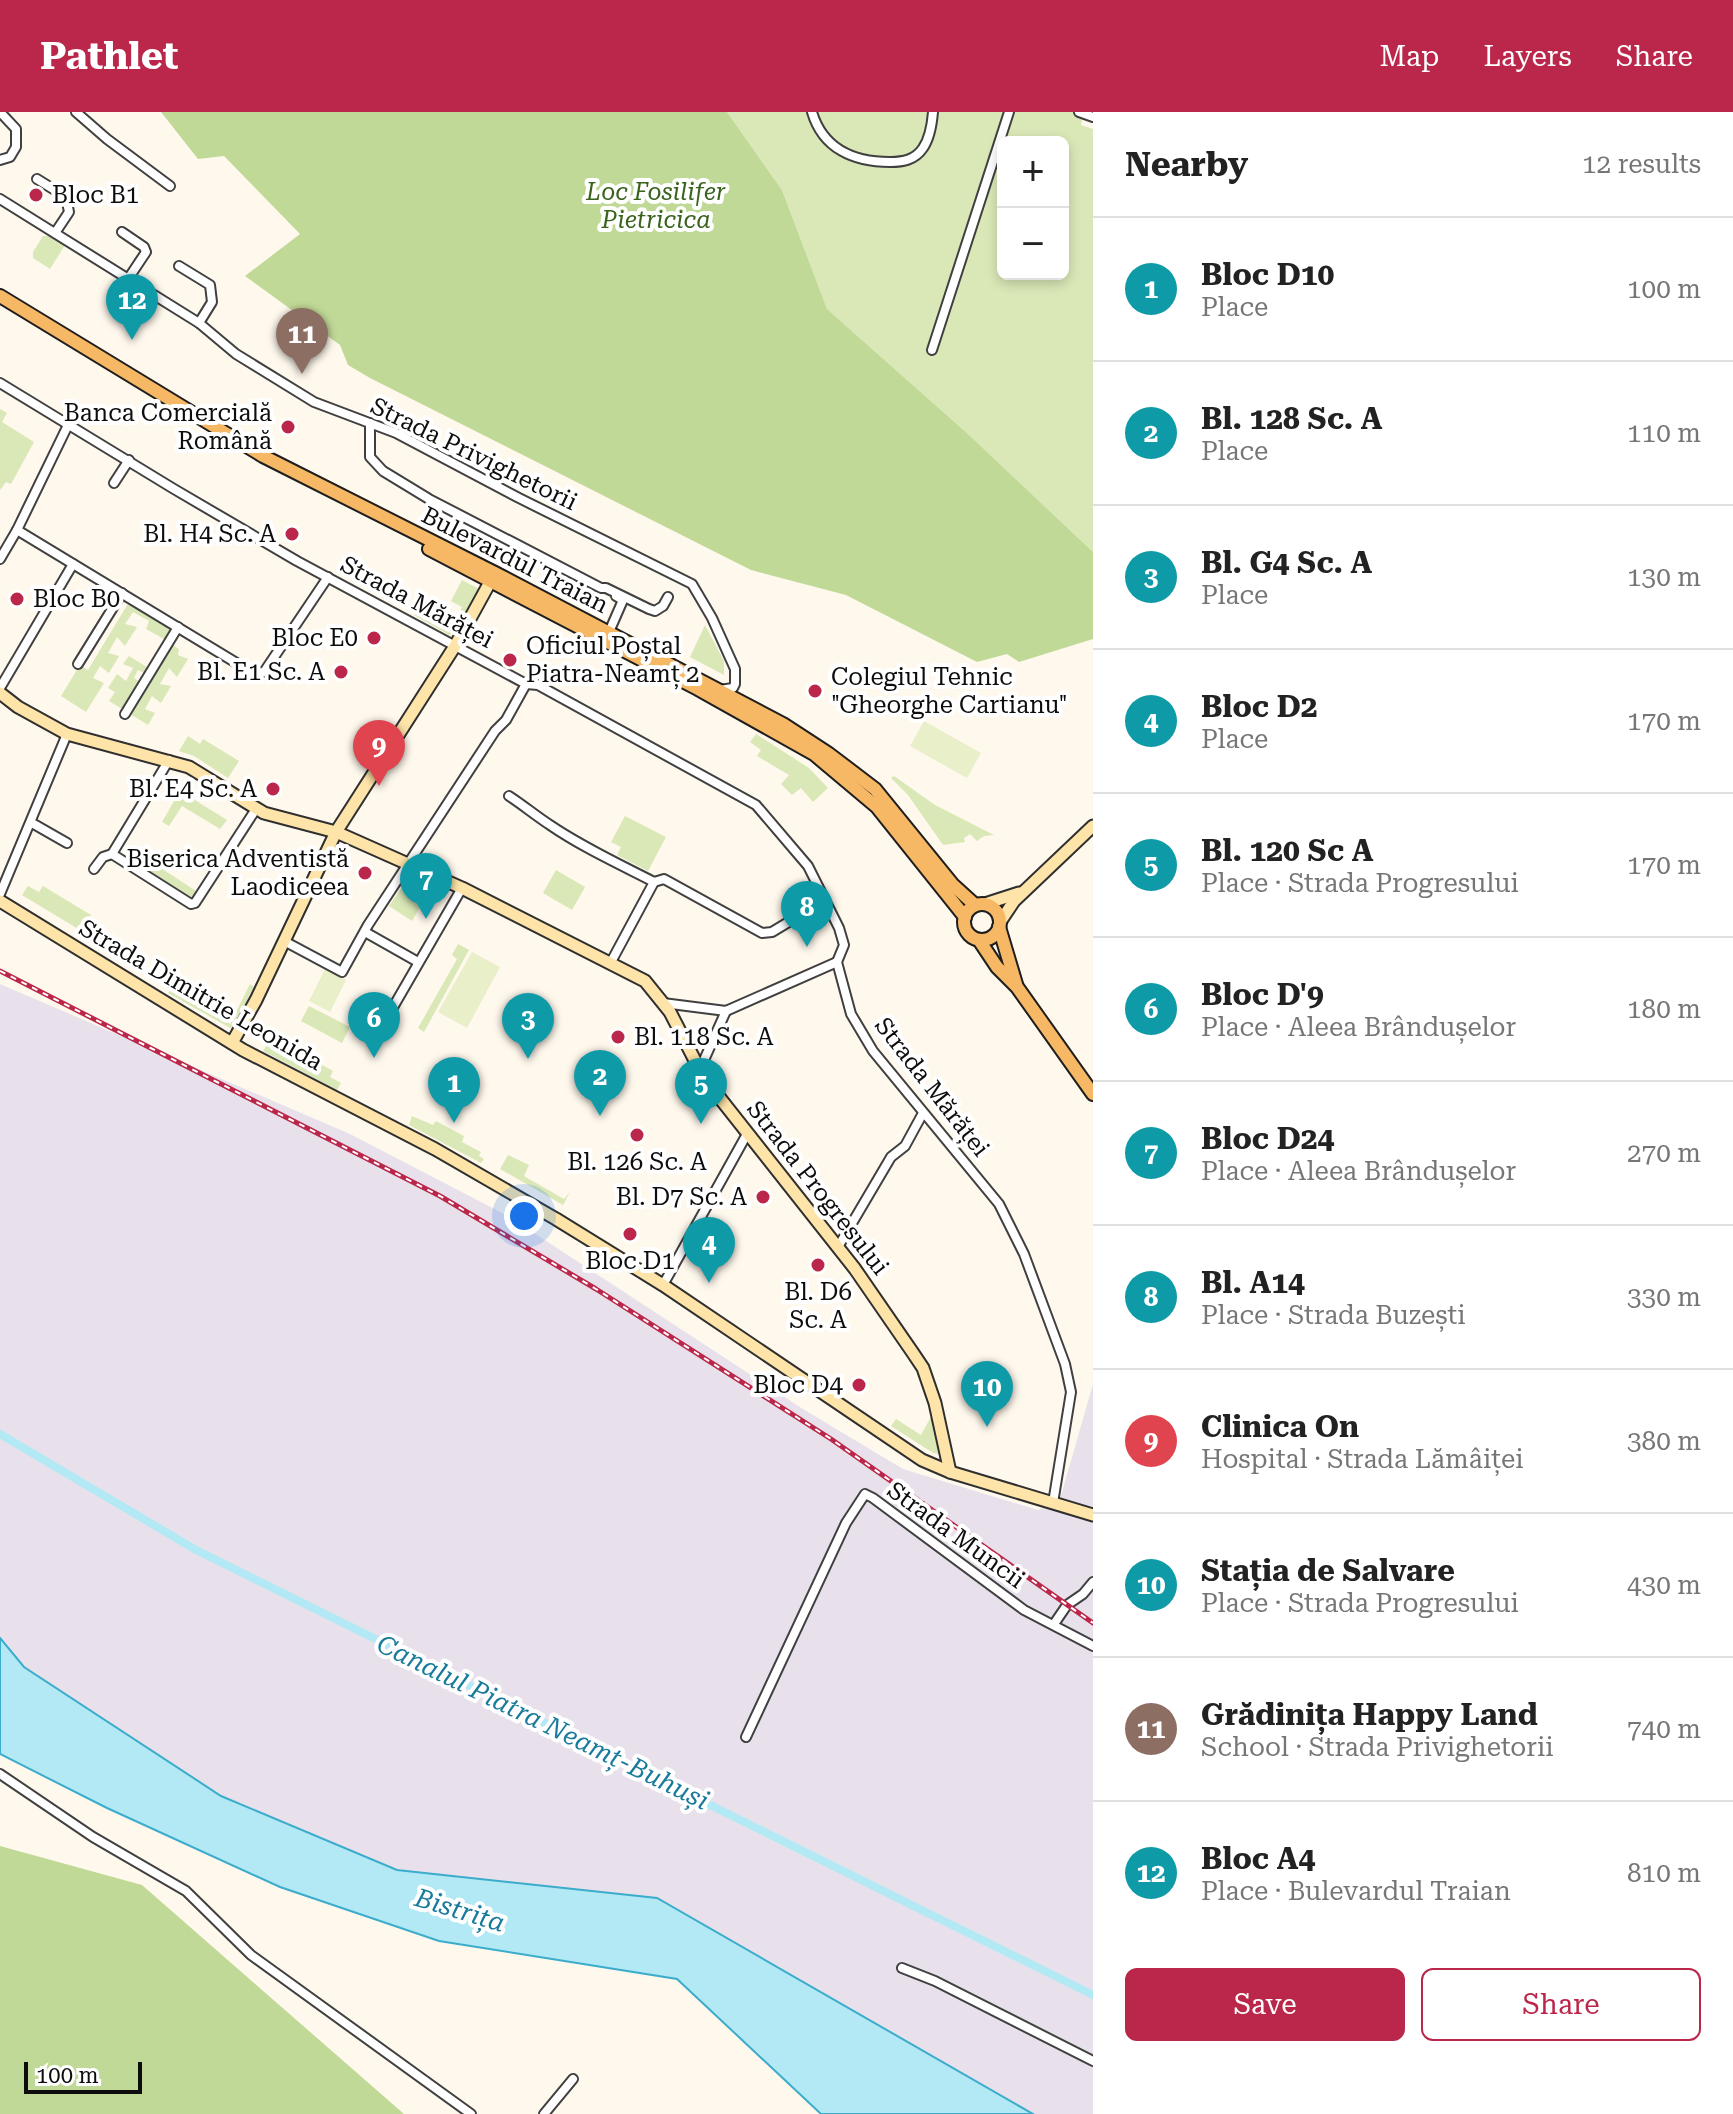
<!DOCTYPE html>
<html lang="en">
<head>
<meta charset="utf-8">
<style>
	body { margin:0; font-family:"Roboto Serif",serif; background:#f2f2f2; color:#222 }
	.controls { position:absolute; right:24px; top:24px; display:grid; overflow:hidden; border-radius:12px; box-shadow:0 4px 12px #0003 }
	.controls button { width:72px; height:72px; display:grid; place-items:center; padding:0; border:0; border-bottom:2px solid #e0e0e0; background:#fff; color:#222; font:40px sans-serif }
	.scale { position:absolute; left:24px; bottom:20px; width:118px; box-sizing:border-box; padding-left:8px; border:4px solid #0d0d0d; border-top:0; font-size:22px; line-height:28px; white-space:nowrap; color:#0d0d0d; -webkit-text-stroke:6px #fff; paint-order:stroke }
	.you { position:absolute; left:524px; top:1104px; width:28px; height:28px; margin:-20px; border:6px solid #fff; border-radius:50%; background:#1a73e8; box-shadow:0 0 0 12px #1a73e833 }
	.badge { display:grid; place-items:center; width:52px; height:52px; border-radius:50%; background:#ba274a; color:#fff; font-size:26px; font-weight:700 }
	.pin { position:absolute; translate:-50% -66px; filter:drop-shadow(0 2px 4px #0008) }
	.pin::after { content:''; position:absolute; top:42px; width:28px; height:24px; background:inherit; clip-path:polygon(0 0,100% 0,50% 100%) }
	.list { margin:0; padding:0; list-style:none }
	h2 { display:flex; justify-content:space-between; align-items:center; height:104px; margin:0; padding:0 32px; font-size:34px }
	h2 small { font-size:26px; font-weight:400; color:#767676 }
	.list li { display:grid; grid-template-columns:52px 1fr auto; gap:24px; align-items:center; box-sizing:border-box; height:144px; padding:0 32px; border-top:2px solid #e0e0e0 }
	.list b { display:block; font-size:30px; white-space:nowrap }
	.list p { margin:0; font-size:26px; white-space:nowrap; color:#767676 }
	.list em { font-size:26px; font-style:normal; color:#767676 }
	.actions { display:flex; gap:16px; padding:24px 32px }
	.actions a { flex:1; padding:18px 0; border:2px solid #ba274a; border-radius:12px; text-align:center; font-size:28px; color:#ba274a }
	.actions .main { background:#ba274a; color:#fff }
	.map { position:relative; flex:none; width:1093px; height:2002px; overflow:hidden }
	header { display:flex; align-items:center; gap:48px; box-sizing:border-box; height:112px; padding:0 40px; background:#ba274a; color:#fff }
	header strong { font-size:38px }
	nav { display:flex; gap:44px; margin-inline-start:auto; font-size:28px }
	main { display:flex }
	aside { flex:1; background:#fff }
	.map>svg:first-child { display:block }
	.industrial { fill:#e8e1eb }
	.green { fill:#dae8b7; fill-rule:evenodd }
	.forest { fill:#c1d997 }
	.pitch { fill:#e9efc9 }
	.water { fill:#b2e9f5; stroke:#3baccb; stroke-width:2 }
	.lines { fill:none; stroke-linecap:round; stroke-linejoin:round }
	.canal { stroke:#b2e9f5; stroke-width:8 }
	.street-casing { stroke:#404040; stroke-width:12 }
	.secondary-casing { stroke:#2f2f2f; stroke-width:15 }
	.primary-casing { stroke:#1e1e1e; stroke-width:16 }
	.street { stroke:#fff; stroke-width:8 }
	.secondary { stroke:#fee4a9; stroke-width:11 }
	.primary { stroke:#f6b865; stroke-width:12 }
	.rail-casing { stroke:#ba274a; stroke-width:5 }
	.rail { stroke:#fff; stroke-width:2; stroke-dasharray:6; stroke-linecap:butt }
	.poi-dot { fill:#ba274a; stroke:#fff; stroke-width:3 }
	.labels { text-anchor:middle; stroke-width:8; stroke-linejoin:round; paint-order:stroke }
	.park-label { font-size:24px; font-style:italic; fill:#3a631e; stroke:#fff }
	.poi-label { font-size:24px; fill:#0d0d0d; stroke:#fff; text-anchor:end }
	.street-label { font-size:24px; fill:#0d0d0d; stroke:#fff }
	.water-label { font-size:26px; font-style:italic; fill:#187b9c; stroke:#fff }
</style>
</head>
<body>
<header>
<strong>Pathlet</strong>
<nav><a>Map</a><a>Layers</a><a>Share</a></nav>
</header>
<main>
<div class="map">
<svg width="1093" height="2002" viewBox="0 0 1093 2002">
	<rect width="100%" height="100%" fill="#fff8ed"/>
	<path class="industrial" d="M0,872L350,1022L508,1104L803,1297L903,1357L1038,1398L1060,1387L1093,1272V2002H1033L657,1786L397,1758L221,1684L24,1555L0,1526Z"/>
	<g class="green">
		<path d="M727,0H1084L1081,13L1093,17V440L968,322L827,197L782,78ZM1003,30H1063V162H1003Z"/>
		<path d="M43,124H50L65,133L50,157L33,146V140Z"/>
		<path d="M0,297L7,301L2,310L34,330L11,372L6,370L0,378Z"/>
		<path d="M462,468L479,477L454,521L449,523L414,503L423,485L432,490L425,504L450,517L462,495L451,489Z"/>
		<path d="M129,490L171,516L164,527L146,517L149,509L133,500L125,512L137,515L125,534L117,525L108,541L119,544L109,561L100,554L93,566L104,571L86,600L61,584L80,553L88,558Z"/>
		<path d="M705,513L724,549V563L690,545Z"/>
		<path d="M168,530L179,537L178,543L188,547L177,565L169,556L160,572L171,574L161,591L152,584L145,597L155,601L148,613L109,589L115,580L108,576L117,562L126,569L133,556L123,552L129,544L147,555L144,561L138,558L134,566L143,572Z"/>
		<path d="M756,622L809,656L828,676L813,690L801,676L792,683L781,672L789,663L757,644L761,638L750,630Z"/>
		<path d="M188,624L200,632L203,627L239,649L228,666L194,644L179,639Z"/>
		<path d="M894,664L935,693L994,723L984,724L977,729L970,722L964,726L965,730L943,733L908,683L891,666Z"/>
		<path d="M177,684L187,690L190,685L227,708L220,717L182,694L169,714L162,710Z"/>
		<path d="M625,704L666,725L648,759L617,743L621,735L611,730Z"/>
		<path d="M138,741L196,779L216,749L219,750L195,785H192L133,749Z"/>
		<path d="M556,758L585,775L572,798L543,781Z"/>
		<path d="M411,762L441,776L437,784L422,776L415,789L421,793L412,809L389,794Z"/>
		<path d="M28,774L39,780L43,774L91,803L87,810L98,817L93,826L22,783Z"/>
		<path d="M458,832L469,838L424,920L418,916L457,847L452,843Z"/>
		<path d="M250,872L254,875L232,917L168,881L172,875L184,882L187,877L215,894L212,899L230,912Z"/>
		<path d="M309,894L350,915L342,931L301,909Z"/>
		<path d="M270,928L281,934L283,931L333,959L330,965L341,971L337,978L263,939Z"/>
		<path d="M412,1004L433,1013L436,1009L464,1024L462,1030L481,1040L479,1044L484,1047L481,1051L409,1013Z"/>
		<path d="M508,1043L529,1053L524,1064L564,1087L570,1080L563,1093L500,1057Z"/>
		<path d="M932,1303L939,1342L933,1341L891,1314L896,1307L921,1323Z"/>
	</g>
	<g class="forest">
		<path d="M161,0H727L782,78L827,197L968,322L1093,440V527L1019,550L1007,542L977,550L846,483L751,458L370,266L348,253L340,233L245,164L300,122L224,44L198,47Z"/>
		<path d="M0,1734L142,1773L404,2002H0Z"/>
	</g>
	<g class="pitch">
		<path d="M924,609L981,641L967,666L910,634Z"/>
		<path d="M472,840L500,855L467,916L438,900Z"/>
		<path d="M325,857L346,868L330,900L309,889Z"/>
	</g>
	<path class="water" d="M0,1526L24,1555L221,1684L397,1758L657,1786L1033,2002H821L677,1867L439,1829L280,1775L107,1696L0,1642Z"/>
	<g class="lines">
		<path class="canal" d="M0,1322L196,1438L1093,1883"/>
		<defs>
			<g id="street">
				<path d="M76,0L107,27L170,74"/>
				<path d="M812,0C823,37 854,50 890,50C903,50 915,48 923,36C930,26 932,12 933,0"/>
				<path d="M1079,0L1093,5"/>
				<path d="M0,48L10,45L16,35V17L0,0"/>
				<path d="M37,67L66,85L69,100L55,121"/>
				<path d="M0,87L199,211L236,242L314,290L396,321L519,386L692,472L712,506L735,557V572L733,576L719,578"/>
				<path d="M122,120L144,135L146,140L128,167"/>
				<path d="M179,154L210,173L212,190L199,211"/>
				<path d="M932,238L1009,0"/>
				<path d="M0,271L174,377L297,449L526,572L538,573L756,693L808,754L839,816L844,833L837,850L851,902L873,939L999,1092L1024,1142L1065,1252L1071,1280L1053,1391"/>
				<path d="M69,311L17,418L253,561L264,560L328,465"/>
				<path d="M370,311V345L383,359L429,387L601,476H606L649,497L655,499L663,494L668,485"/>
				<path d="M114,371L129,348"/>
				<path d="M0,447L17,418"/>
				<path d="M609,520L623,488L616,484"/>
				<path d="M78,552L122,481"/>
				<path d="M0,576L73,452"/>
				<path d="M125,602L178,515"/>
				<path d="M509,684C523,693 536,704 550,713C582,735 619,752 654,770L664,767L762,821L772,820L825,788"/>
				<path d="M32,711L67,731"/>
				<path d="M112,742L191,792L195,791L256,697"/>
				<path d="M94,757L103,745L112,742L169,648"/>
				<path d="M0,782L67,622"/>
				<path d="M365,820L418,850"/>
				<path d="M284,829L342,860L368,813L495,619L506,608L526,572"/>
				<path d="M611,850L654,770"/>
				<path d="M663,891L726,899L837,850"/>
				<path d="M377,923L462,776"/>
				<path d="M700,957L726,899"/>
				<path d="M838,1135L891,1045L905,1034L923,1001"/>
				<path d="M663,1173L747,1022"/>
				<path d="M1054,1512L1067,1493L1083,1482L1093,1470"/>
				<path d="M746,1625L846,1411L865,1382L873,1386L1024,1498L1093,1534"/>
				<path d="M0,1662L93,1725L186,1779L251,1843L471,2002"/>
				<path d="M902,1856L935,1869L1093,1949"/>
				<path d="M544,2002L573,1967"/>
			</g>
			<g id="secondary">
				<path d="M0,581L18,595L67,622L189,655L264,701L336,720L462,776L645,869L670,900L704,966L855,1157L913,1241L923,1256L935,1291L950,1360"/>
				<path d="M0,789L243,938L435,1037L556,1107L663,1173L922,1348L950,1360L1093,1403"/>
				<path d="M985,792L1019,781"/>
				<path d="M1000,810L1014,789L1093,714"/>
				<path d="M232,931L256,888L336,720L455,534L495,461"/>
			</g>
			<g id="primary">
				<path d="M0,184L263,344L495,461L783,612L829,642L875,677L953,773L975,793"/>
				<path d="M429,437L698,577L814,642L877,695L965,805"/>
				<circle cx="982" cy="810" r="18"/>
				<path d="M999,815L1016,872"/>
				<path d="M979,828L997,855L1017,875L1093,982"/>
			</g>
		</defs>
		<use href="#street" class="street-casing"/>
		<use href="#secondary" class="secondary-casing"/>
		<use href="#primary" class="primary-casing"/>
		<use href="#street" class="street"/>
		<use href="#secondary" class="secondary"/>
		<use href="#primary" class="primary"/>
		<defs>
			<path id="rail" d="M0,859L440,1084L596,1177L831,1327L1093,1511"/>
		</defs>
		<use href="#rail" class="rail-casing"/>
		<use href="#rail" class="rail"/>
	</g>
	<g class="poi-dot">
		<circle cx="36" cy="83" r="8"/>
		<circle cx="288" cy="315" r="8"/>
		<circle cx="292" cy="422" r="8"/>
		<circle cx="17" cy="487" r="8"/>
		<circle cx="374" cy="526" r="8"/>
		<circle cx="510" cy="548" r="8"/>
		<circle cx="341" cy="560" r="8"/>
		<circle cx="815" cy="579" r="8"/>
		<circle cx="273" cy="677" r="8"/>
		<circle cx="365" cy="761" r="8"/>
		<circle cx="618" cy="925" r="8"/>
		<circle cx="637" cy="1023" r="8"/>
		<circle cx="763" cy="1085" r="8"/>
		<circle cx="630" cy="1122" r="8"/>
		<circle cx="818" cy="1153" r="8"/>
		<circle cx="859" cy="1273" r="8"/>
	</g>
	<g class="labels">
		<g class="park-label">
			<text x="656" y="88">Loc Fosilifer<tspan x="656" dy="28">Pietricica</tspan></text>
		</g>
		<g class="poi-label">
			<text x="52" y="91" text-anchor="start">Bloc B1</text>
			<text x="272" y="309">Banca Comercială<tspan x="272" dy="28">Română</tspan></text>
			<text x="276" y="430">Bl. H4 Sc. A</text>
			<text x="33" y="495" text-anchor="start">Bloc B0</text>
			<text x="358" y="534">Bloc E0</text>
			<text x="526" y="542" text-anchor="start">Oficiul Poștal<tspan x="526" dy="28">Piatra-Neamț 2</tspan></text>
			<text x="325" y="568">Bl. E1 Sc. A</text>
			<text x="831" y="573" text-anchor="start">Colegiul Tehnic<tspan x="831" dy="28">"Gheorghe Cartianu"</tspan></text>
			<text x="257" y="685">Bl. E4 Sc. A</text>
			<text x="349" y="755">Biserica Adventistă<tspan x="349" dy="28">Laodiceea</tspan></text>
			<text x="634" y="933" text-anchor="start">Bl. 118 Sc. A</text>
			<text x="637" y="1058" text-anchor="middle">Bl. 126 Sc. A</text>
			<text x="747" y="1093">Bl. D7 Sc. A</text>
			<text x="630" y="1157" text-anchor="middle">Bloc D1</text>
			<text x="818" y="1188" text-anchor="middle">Bl. D6<tspan x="818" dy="28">Sc. A</tspan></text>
			<text x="843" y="1281">Bloc D4</text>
		</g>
		<g class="street-label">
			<text transform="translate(474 342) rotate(26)" y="8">Strada Privighetorii</text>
			<text transform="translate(515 448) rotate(27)" y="8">Bulevardul Traian</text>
			<text transform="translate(417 490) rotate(28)" y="8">Strada Mărăței</text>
			<text transform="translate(201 883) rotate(30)" y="8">Strada Dimitrie Leonida</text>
			<text transform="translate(932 975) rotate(52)" y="8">Strada Mărăței</text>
			<text transform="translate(818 1076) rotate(52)" y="8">Strada Progresului</text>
			<text transform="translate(956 1423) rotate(36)" y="8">Strada Muncii</text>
		</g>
		<g class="water-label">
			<text transform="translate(543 1610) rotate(26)" y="9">Canalul Piatra Neamț-Buhuși</text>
			<text transform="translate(460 1798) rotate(17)" y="9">Bistrița</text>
		</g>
	</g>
</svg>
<div class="controls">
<button>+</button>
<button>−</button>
</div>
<div class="scale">100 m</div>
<div class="you"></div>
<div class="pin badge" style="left:454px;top:1011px;background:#0f9aa8">1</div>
<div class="pin badge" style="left:600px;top:1004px;background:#0f9aa8">2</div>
<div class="pin badge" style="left:528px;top:947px;background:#0f9aa8">3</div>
<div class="pin badge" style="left:709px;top:1171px;background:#0f9aa8">4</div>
<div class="pin badge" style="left:701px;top:1012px;background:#0f9aa8">5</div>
<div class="pin badge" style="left:374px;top:946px;background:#0f9aa8">6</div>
<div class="pin badge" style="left:426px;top:807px;background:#0f9aa8">7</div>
<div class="pin badge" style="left:807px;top:835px;background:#0f9aa8">8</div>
<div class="pin badge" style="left:379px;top:674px;background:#e0444e">9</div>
<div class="pin badge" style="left:987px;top:1315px;background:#0f9aa8">10</div>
<div class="pin badge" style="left:302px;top:262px;background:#8d6e63">11</div>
<div class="pin badge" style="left:132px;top:228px;background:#0f9aa8">12</div>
</div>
<aside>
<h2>Nearby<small>12 results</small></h2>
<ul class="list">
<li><span class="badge" style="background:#0f9aa8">1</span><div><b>Bloc D10</b><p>Place</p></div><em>100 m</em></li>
<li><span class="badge" style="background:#0f9aa8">2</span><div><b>Bl. 128 Sc. A</b><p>Place</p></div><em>110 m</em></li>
<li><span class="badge" style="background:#0f9aa8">3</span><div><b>Bl. G4 Sc. A</b><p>Place</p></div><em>130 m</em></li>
<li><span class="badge" style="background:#0f9aa8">4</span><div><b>Bloc D2</b><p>Place</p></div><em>170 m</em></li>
<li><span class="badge" style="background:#0f9aa8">5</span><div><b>Bl. 120 Sc A</b><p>Place · Strada Progresului</p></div><em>170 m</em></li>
<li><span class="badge" style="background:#0f9aa8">6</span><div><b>Bloc D'9</b><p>Place · Aleea Brândușelor</p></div><em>180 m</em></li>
<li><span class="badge" style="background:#0f9aa8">7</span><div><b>Bloc D24</b><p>Place · Aleea Brândușelor</p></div><em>270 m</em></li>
<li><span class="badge" style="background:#0f9aa8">8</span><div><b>Bl. A14</b><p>Place · Strada Buzești</p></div><em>330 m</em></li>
<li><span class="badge" style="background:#e0444e">9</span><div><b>Clinica On</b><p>Hospital · Strada Lămâiței</p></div><em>380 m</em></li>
<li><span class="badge" style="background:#0f9aa8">10</span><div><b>Stația de Salvare</b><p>Place · Strada Progresului</p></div><em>430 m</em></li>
<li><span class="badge" style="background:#8d6e63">11</span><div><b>Grădinița Happy Land</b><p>School · Strada Privighetorii</p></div><em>740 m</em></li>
<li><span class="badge" style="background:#0f9aa8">12</span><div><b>Bloc A4</b><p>Place · Bulevardul Traian</p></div><em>810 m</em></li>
</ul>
<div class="actions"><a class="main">Save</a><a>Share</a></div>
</aside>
</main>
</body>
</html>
